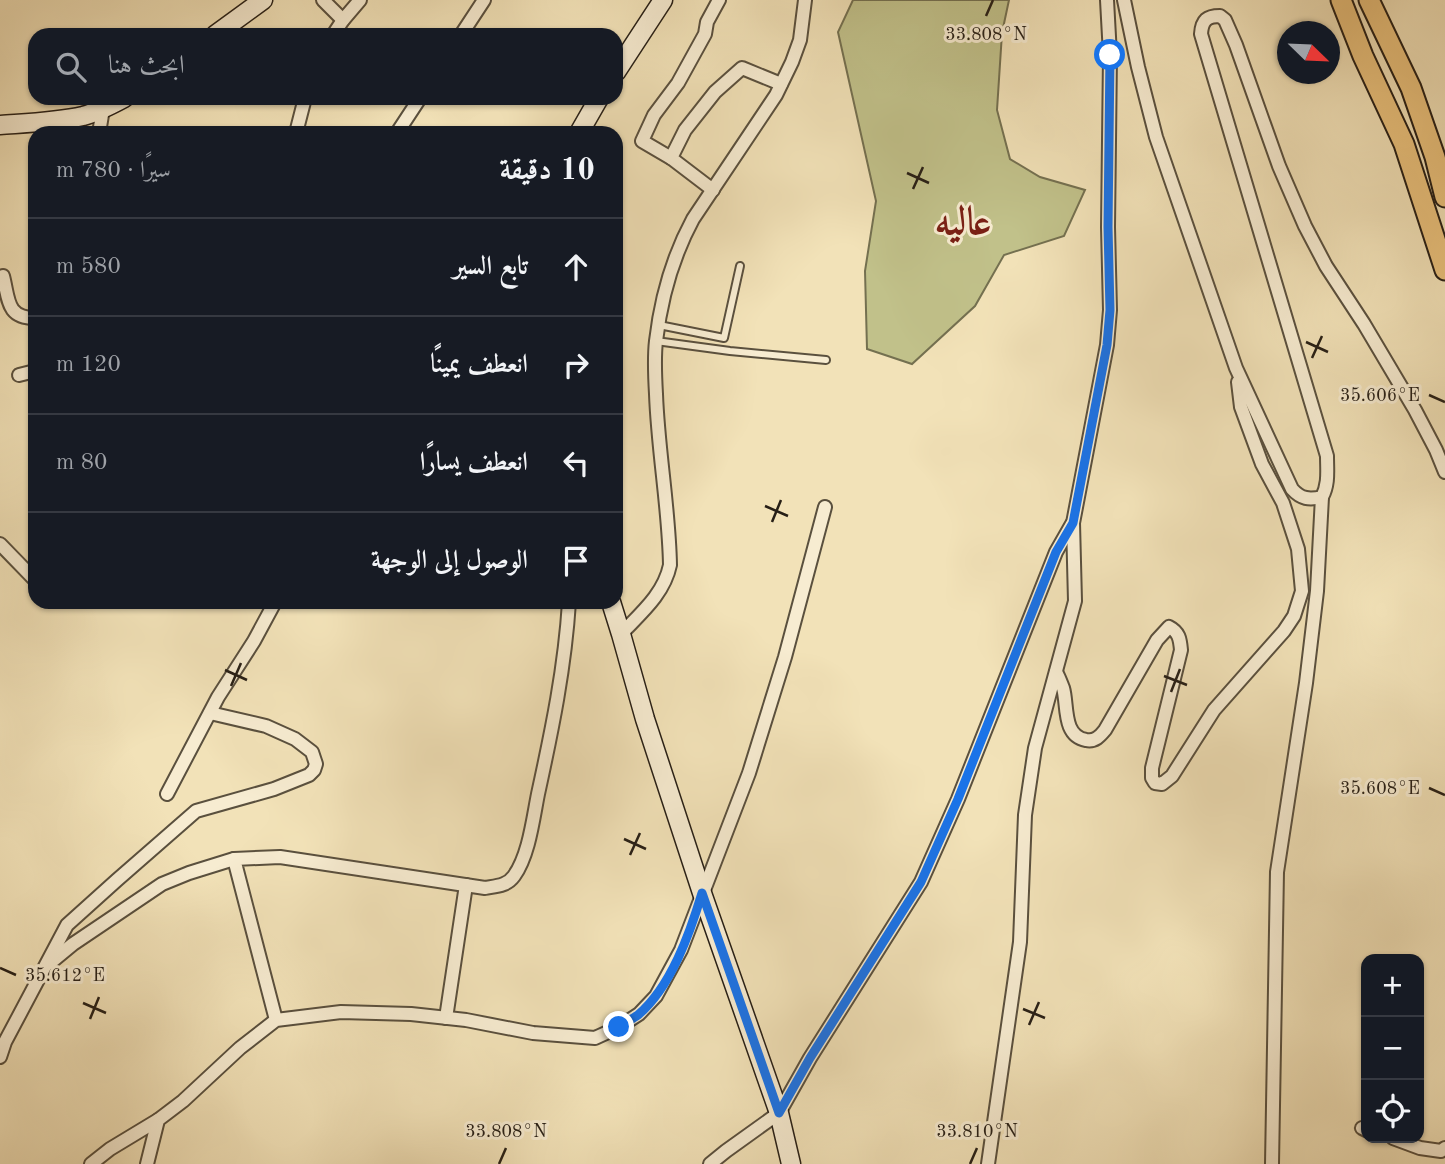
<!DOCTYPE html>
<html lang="ar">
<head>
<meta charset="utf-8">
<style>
	body { margin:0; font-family:"Old Standard TT",Amiri,serif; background:#242831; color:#f1f3f6; direction:rtl }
	.controls { position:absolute; right:21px; bottom:21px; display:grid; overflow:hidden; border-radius:14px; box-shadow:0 2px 5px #0004 }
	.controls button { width:63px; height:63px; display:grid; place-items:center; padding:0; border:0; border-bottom:2px solid #363941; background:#171b24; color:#f1f3f6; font:35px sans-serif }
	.compass { position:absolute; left:1277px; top:21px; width:63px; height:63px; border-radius:50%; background:#171b24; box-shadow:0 2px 5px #0004; rotate:113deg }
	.stop { position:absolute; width:21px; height:21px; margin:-16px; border:5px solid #1a73e8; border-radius:50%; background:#fff }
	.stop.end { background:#1a73e8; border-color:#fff; box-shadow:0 2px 7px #0008 }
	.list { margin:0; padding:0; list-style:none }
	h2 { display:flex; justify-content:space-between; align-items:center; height:91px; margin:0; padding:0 28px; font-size:30px }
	h2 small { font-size:23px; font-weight:400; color:#9ea1a6 }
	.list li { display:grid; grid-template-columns:46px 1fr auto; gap:21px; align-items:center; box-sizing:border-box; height:98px; padding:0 28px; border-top:2px solid #363941 }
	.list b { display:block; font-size:26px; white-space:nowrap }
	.list em { font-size:23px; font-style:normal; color:#9ea1a6 }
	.icon { flex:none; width:38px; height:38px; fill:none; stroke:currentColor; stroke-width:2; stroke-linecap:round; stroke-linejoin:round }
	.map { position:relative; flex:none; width:1445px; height:1164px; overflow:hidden; direction:ltr }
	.search { position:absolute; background:#171b24; box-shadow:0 2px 5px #0004; left:28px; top:28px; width:595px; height:77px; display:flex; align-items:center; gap:18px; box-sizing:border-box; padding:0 24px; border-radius:21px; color:#9ea1a6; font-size:26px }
	.panel { position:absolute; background:#171b24; box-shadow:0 2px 5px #0004; left:28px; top:126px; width:595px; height:483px; border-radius:21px; direction:rtl }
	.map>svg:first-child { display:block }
	.green { fill:#c1c18a; stroke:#747050; stroke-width:2 }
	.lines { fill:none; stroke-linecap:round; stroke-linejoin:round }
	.lane-casing { stroke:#5a503e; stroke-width:10 }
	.street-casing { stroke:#5a503e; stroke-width:16 }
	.secondary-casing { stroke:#271f16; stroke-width:21 }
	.primary-casing { stroke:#271f16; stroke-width:23 }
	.lane { stroke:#f7ecd1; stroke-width:6 }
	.street { stroke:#f7ecd1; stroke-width:12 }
	.secondary { stroke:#f7ecd1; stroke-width:18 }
	.primary { stroke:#e9c17c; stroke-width:19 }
	.route { stroke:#1a73e8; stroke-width:9 }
	.ticks { fill:none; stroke:#271f16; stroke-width:2.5 }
	.labels { text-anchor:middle; stroke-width:6; stroke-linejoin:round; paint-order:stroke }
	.town-label { font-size:40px; font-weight:bold; fill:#7a1f14; stroke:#f7ecd1 }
	.ticks-label { font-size:18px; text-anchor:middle; fill:#271f16; stroke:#f7ecd1; stroke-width:6; stroke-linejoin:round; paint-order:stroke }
</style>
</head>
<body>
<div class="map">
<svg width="1445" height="1164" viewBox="0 0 1445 1164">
	<rect width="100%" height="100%" fill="#f2e2b8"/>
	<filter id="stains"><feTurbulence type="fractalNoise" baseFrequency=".00286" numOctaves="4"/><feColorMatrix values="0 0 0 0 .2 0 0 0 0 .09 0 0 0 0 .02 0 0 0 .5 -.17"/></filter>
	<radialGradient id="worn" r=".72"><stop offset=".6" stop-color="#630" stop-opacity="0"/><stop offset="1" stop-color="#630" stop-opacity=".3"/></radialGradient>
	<path class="green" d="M853,0H1009L1002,33L997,110L1010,159L1040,177L1085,190L1064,236L1004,255L975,306L912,364L867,349L865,271L876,201L838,32Z"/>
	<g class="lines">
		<defs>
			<g id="lane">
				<path d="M659,325L724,338L740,266"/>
				<path d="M656,341L730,351L826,360"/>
			</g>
			<g id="street">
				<path d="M323,0L343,20"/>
				<path d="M1124,0L1138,67L1156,137L1236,368L1292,489C1301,499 1309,500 1322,497C1329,484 1327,471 1327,456L1201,34C1202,20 1207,16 1220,16L1225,20L1236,45L1279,166L1305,226L1326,266L1364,324L1415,410L1436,450L1445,472"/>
				<path d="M333,35L343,20L360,0"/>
				<path d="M461,35L484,0"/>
				<path d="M99,133L103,109"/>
				<path d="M296,133L305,98"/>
				<path d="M397,133L420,98"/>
				<path d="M671,158L642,141L654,115L678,83L705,34L707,22L719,0"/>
				<path d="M713,190L671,158L685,130L715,92L742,68L781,84"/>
				<path d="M3,276C9,299 6,318 35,318"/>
				<path d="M19,375L35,371"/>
				<path d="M0,544L35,580"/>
				<path d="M621,634C641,613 664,594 670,565C669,508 658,451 656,394C655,377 654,358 656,341C661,298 673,256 693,219L776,95L792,62L800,40L805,0"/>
				<path d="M1056,672C1059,677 1061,683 1063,688C1068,704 1062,736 1086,740C1095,742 1100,736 1105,730L1157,640L1169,627C1179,632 1180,639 1181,650L1152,768V778L1155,783L1162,784L1172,776L1214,710L1284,631L1294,616L1302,591L1298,549L1283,503L1262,464L1241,407L1238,382"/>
				<path d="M167,794L218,697L254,641L275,602"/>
				<path d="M50,963L73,944L162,884L189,873L234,859"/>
				<path d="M446,1018L466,885"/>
				<path d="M276,1020L234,859L280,857L485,888C496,886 507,886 514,876C529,855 533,819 538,794C552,730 565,667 569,602"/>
				<path d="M0,1057L5,1042L67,925L117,880L196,811L274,789L309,775L314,770L316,764L312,752L295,739L266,726L210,713"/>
				<path d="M1362,1128L1366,1130"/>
				<path d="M1393,1138L1420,1148L1441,1151L1445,1148"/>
				<path d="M91,1164L110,1149L158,1120"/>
				<path d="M147,1164L158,1120L183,1101L240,1048L276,1020L341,1012L411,1014L466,1020L533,1033L595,1038L619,1027L639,1014L656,996L681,950L749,773L785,657L825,507"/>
				<path d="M710,1164L726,1151L779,1113L810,1058L921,882L958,799L1056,552L1072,524"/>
				<path d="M988,1164L1020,942L1025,815L1035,748L1075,601L1073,523L1107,345L1110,310L1108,227L1110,55L1107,0"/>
				<path d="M1272,1164L1277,872L1306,683L1317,591L1322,497"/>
			</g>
			<g id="secondary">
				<path d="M215,35L263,0"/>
				<path d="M616,72L663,0"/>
				<path d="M0,125C27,123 56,122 83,116C98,112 111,105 124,98"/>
				<path d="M579,133L599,98"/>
				<path d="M611,602L621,634L645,719L702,893L779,1113L791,1164"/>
			</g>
			<g id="primary">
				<path d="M1341,0L1363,56L1404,144L1445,270"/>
				<path d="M1369,0L1411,88L1435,157L1445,197"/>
			</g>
		</defs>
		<use href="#lane" class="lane-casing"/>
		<use href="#street" class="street-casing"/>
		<use href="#secondary" class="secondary-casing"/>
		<use href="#primary" class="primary-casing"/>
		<use href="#lane" class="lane"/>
		<use href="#street" class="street"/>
		<use href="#secondary" class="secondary"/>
		<use href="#primary" class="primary"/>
	</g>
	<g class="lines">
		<path class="route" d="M619,1027C625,1023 632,1019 638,1015C671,987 690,933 702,893L779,1113L810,1058L921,882L958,799L1056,552L1073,523L1107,345L1110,310L1108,227L1110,55"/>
	</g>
	<path class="ticks" d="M986,16L993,0M907,173L929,183M913,189L923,167M1306,342L1328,352M1312,358L1322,336M1429,395L1445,402M765,506L788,516M772,522L781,500M225,670L247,680M1164,676L1187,685M231,686L241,663M1171,692L1180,669M1429,788L1445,795M624,839L646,849M630,855L640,833M0,968L16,975M83,1003L106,1013M1023,1009L1045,1018M90,1019L99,997M1029,1025L1039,1002M499,1164L506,1148M970,1164L977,1148"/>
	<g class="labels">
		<g class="town-label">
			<text x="963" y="234">عاليه</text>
		</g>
	</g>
	<g class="ticks-label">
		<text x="986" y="40">33.808°N</text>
		<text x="1380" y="401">35.606°E</text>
		<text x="1380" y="794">35.608°E</text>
		<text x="65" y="981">35.612°E</text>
		<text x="506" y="1137">33.808°N</text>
		<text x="977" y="1137">33.810°N</text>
	</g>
	<rect width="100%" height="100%" filter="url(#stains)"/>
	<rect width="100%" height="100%" fill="url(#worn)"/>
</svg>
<div class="controls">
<button>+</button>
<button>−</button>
<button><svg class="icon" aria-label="locate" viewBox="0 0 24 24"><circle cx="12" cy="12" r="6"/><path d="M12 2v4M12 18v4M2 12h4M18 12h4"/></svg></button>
</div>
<svg class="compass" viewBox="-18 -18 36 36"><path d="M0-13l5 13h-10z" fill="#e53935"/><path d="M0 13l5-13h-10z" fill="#9ea1a6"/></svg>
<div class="stop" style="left:1110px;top:55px"></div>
<div class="stop end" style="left:619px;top:1027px"></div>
<div class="search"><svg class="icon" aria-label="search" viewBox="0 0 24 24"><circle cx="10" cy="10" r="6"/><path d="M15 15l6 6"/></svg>ابحث هنا</div>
<section class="panel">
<h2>10 دقيقة<small>سيرًا · 780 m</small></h2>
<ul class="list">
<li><svg class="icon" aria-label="ahead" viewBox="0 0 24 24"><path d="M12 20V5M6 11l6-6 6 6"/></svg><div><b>تابع السير</b></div><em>580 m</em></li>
<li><svg class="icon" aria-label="right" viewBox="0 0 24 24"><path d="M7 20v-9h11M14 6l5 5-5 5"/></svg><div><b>انعطف يمينًا</b></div><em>120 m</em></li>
<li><svg class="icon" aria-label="left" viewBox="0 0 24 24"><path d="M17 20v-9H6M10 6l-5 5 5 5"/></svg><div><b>انعطف يسارًا</b></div><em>80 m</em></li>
<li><svg class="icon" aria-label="arrive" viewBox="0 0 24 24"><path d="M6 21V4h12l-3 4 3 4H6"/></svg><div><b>الوصول إلى الوجهة</b></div></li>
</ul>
</section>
</div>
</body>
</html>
